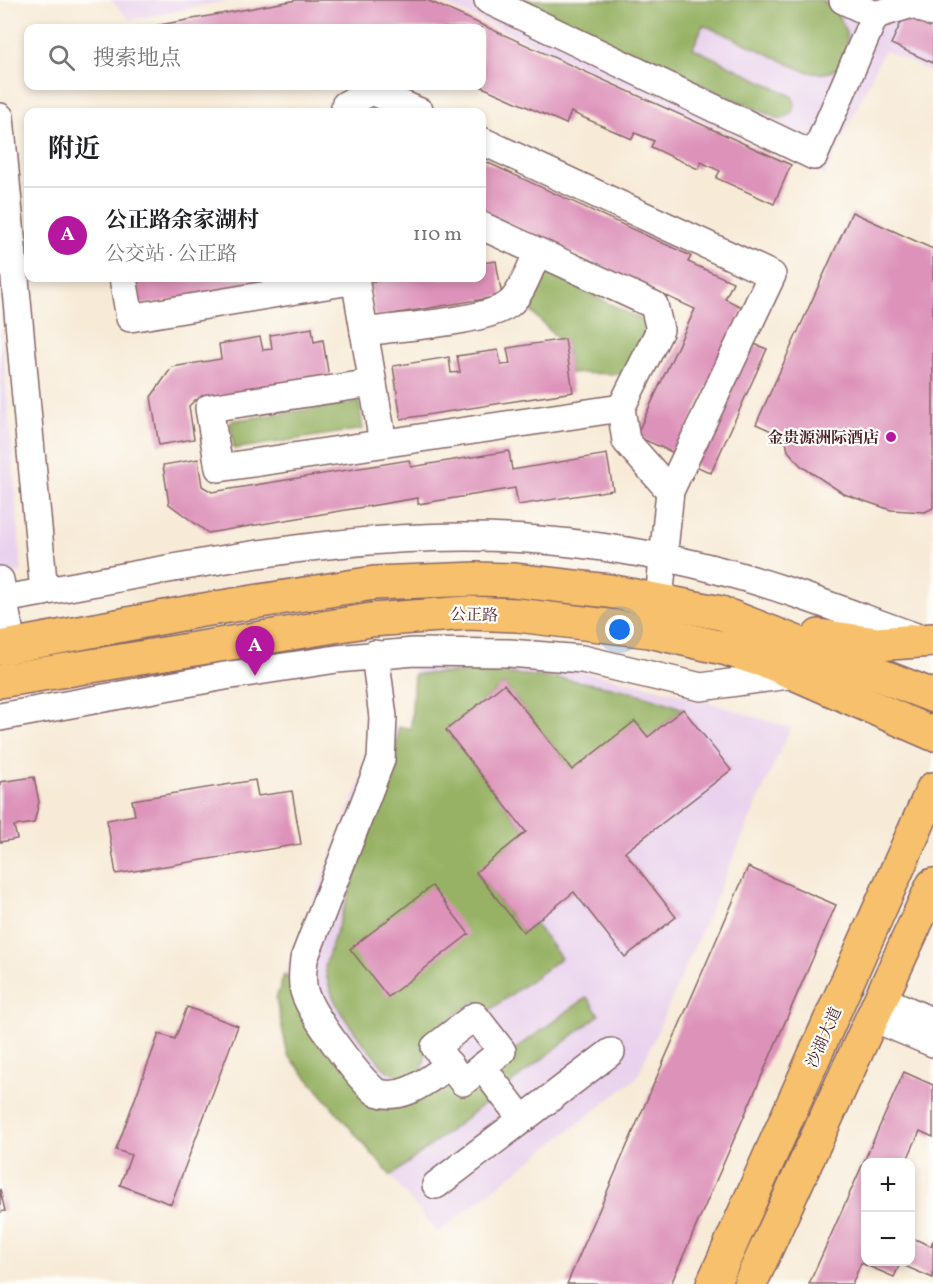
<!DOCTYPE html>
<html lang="zh">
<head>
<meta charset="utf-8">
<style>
	body { margin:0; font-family:Vollkorn,"Noto Serif SC",serif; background:#f2f2f2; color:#202124 }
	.controls { position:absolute; right:18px; bottom:18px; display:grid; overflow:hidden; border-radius:12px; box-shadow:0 3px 9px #0003 }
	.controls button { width:54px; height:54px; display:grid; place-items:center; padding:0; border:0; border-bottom:2px solid #e0e0e0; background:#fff; color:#202124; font:30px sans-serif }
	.you { position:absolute; left:620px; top:630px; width:21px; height:21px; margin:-15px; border:4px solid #fff; border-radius:50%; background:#1a73e8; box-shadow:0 0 0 9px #1a73e833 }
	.badge { display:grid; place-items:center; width:39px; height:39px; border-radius:50%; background:#b5179e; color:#fff; font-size:20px; font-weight:700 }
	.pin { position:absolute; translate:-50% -50px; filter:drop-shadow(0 2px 3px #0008) }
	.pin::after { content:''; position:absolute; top:32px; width:21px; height:18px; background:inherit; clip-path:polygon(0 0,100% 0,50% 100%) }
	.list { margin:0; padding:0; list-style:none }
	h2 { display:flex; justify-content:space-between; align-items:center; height:78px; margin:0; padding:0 24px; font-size:26px }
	h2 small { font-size:20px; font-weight:400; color:#757577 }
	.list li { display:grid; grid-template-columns:39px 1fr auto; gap:18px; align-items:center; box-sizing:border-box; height:96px; padding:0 24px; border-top:2px solid #e0e0e0 }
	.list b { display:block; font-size:22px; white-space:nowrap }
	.list p { margin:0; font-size:20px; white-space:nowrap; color:#757577 }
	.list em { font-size:20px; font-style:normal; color:#757577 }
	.icon { flex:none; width:33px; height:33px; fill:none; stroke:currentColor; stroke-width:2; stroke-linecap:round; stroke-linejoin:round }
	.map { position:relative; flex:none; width:933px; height:1284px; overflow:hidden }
	.search { position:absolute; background:#fff; box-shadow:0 3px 9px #0003; left:24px; top:24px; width:462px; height:66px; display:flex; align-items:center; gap:15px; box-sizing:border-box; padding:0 21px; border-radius:12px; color:#757577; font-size:22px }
	.panel { position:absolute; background:#fff; box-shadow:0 3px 9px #0003; left:24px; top:108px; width:462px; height:174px; border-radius:12px }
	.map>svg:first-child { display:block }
	.built { fill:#e9d2ed }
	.forest { fill:#97b265; stroke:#706848; stroke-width:1.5 }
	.building { fill:#dd92b9 }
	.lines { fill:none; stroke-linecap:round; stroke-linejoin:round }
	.minor-casing { stroke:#876668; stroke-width:30 }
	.major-casing { stroke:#876668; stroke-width:36 }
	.minor { stroke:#fff; stroke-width:27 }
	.major { stroke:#f7c06c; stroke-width:33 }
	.poi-dot { fill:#b5179e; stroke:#fdfcf7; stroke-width:2 }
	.labels { text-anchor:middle; stroke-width:4.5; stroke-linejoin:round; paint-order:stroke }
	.poi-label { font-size:16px; font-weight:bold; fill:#4a1f2b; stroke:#fdfcf7; text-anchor:end }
	.street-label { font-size:16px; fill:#4a1f2b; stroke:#fdfcf7 }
</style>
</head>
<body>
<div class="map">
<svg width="933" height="1284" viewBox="0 0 933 1284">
	<rect width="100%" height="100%" fill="#fdfcf7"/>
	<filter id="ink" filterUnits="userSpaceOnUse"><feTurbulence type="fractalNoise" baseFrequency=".0167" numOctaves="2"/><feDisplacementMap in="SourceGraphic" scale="12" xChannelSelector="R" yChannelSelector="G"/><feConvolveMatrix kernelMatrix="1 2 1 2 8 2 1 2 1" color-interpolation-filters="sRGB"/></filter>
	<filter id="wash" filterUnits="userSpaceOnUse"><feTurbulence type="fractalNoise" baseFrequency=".008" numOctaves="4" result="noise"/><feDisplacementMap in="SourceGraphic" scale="24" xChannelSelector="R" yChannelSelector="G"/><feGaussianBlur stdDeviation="1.35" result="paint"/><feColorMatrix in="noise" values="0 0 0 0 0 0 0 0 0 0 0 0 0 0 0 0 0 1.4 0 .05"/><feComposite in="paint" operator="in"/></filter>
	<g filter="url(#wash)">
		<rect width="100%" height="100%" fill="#f7ebd8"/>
		<g class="built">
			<path d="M111,0H231L130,20Z"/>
			<path d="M436,0H933V73L884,50L825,176Z"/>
			<path d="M0,317L22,572L0,576Z"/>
			<path d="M466,663L572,669L688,696L790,728L637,1078L437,1233L391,1176L288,1055L276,999L368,761L372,724L411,728L414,665Z"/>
		</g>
		<g class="forest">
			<path d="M511,0H821C856,19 859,78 814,73C802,72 790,64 779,59C754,48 729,35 703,25L693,48L792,96L795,104L791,114L781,120Z"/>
			<path d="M547,272L644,321L645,331L625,374L570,373L565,340H559L529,309Z"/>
			<path d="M359,402L363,429L234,449L230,421Z"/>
			<path d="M482,672C550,676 620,683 683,709L648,737L572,770L504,684L446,730L526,832L476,872L523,932L535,923L561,958L486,1013L476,1000L422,1040L426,1055L422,1070C407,1078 396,1080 383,1067C359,1036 328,1007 325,965L393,762L399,727L411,728L414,674Z"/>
			<path d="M284,975L295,979L381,1106C408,1111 425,1093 446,1078L457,1092L587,997L599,1015L391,1176L288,1055L276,999Z"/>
		</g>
		<g id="blocks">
			<g class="building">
				<path d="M297,0H427L791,165L774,204L716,178L720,171L701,162L698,169L651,147L654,141L635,133L632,139L571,112L566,124L482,87V28H143Z"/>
				<path d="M905,14L933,27V63L891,44Z"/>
				<path d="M482,160L691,256L688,262L733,282L725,299L744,308L676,454L636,436L695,309L482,211Z"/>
				<path d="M852,212L933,249V508L925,512L891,510L844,494L801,466L788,451L785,437L756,424Z"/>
				<path d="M496,261L502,296L375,317L369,282L397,278H482V263Z"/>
				<path d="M132,278H311L136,306Z"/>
				<path d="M312,328L314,342L323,340L329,378L195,400L189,406L194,439L159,445L151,397L172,367L221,359L219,344L260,337L263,350L272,349L270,335Z"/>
				<path d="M565,339L573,392L401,419L393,366L449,357L451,373L460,372L457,356L498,350L501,365L510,364L507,348Z"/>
				<path d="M749,342L767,349L711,473L694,465Z"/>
				<path d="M509,451L512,470L607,454L613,490L518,505L515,488L418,504V498L208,533L169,504L163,465L198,459L202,486L212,492L409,460L411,467Z"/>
				<path d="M504,684L572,770L635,721L648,737L683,709L731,770L625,852L676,917L625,957L574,892L523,932L476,872L526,832L446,730Z"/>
				<path d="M34,777L39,802L34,823L14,826L17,839L0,842V782Z"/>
				<path d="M255,780L258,796L292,791L301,844L116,874L107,820L135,815L132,800Z"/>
				<path d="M748,867L836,905L671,1284H567Z"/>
				<path d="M432,886L469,934L388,997L350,949Z"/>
				<path d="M187,1007L238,1026L171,1204L120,1185L131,1155L116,1150L159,1034L175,1039Z"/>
				<path d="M904,1072L933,1085V1137L920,1131L906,1162H866V1262H910V1237L931,1246L933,1240V1278L900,1264L894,1277L861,1263L852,1284H809Z"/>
				<path d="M0,1189L5,1211L0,1212Z"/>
			</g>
		</g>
	</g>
	<g filter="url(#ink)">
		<use href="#blocks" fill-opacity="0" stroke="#876668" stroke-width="1.5"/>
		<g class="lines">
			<defs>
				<g id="minor">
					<path d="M488,0L814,156L875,15L843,0"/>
					<path d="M875,15L912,4L933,13"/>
					<path d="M346,112L345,105L372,91L420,112"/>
					<path d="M0,117L44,592"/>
					<path d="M482,141L772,275L670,491L659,599"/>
					<path d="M482,226L654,305L660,330L621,408L626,441L670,491"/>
					<path d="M123,278L130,318L356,280"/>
					<path d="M355,278L383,443"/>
					<path d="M364,332C396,327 486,322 509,304C523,293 530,267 538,252"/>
					<path d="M373,383L209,408L219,468L621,408"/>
					<path d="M0,580L12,645"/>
					<path d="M4,599C195,565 392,518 587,545C632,551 678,559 721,571C790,589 856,616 922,639"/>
					<path d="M375,654L383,717L381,760L304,959C303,970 301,980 304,991C310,1013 358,1078 376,1092C404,1102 428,1079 450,1065"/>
					<path d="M0,717L225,676L337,659L414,652L509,653L582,659L701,687L796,674"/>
					<path d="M880,998L933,1022"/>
					<path d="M475,1016L502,1051L463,1082L435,1047Z"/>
					<path d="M871,1017L933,1043"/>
					<path d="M482,1067L522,1119"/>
					<path d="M436,1185L611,1052"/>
				</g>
				<g id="major">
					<path d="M819,636L877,644L933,640"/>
					<path d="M0,648L197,611L374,583L476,579L513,580L609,591L721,613L933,696"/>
					<path d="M0,681L371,620L468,613L517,615L649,631L727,649L771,663L933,734"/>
					<path d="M713,1284L933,789"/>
					<path d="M750,1284L933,885"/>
				</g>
			</defs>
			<use href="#minor" class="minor-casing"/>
			<use href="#major" class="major-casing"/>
			<use href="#minor" class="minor"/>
			<use href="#major" class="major"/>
		</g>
	</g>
	<circle class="poi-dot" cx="891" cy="437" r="6"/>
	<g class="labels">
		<g class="poi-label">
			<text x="879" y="443">金贵源洲际酒店</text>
		</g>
		<g class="street-label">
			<text transform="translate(474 614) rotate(1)" y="6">公正路</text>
			<text transform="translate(823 1037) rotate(-66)" y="6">沙湖大道</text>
		</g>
	</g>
</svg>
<div class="controls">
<button>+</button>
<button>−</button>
</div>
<div class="you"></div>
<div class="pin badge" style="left:255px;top:676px">A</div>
<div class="search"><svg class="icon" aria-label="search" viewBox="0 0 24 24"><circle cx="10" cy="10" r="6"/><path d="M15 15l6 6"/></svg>搜索地点</div>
<section class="panel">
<h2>附近<small></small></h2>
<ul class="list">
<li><span class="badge">A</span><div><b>公正路余家湖村</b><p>公交站 · 公正路</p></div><em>110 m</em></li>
</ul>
</section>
</div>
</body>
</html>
